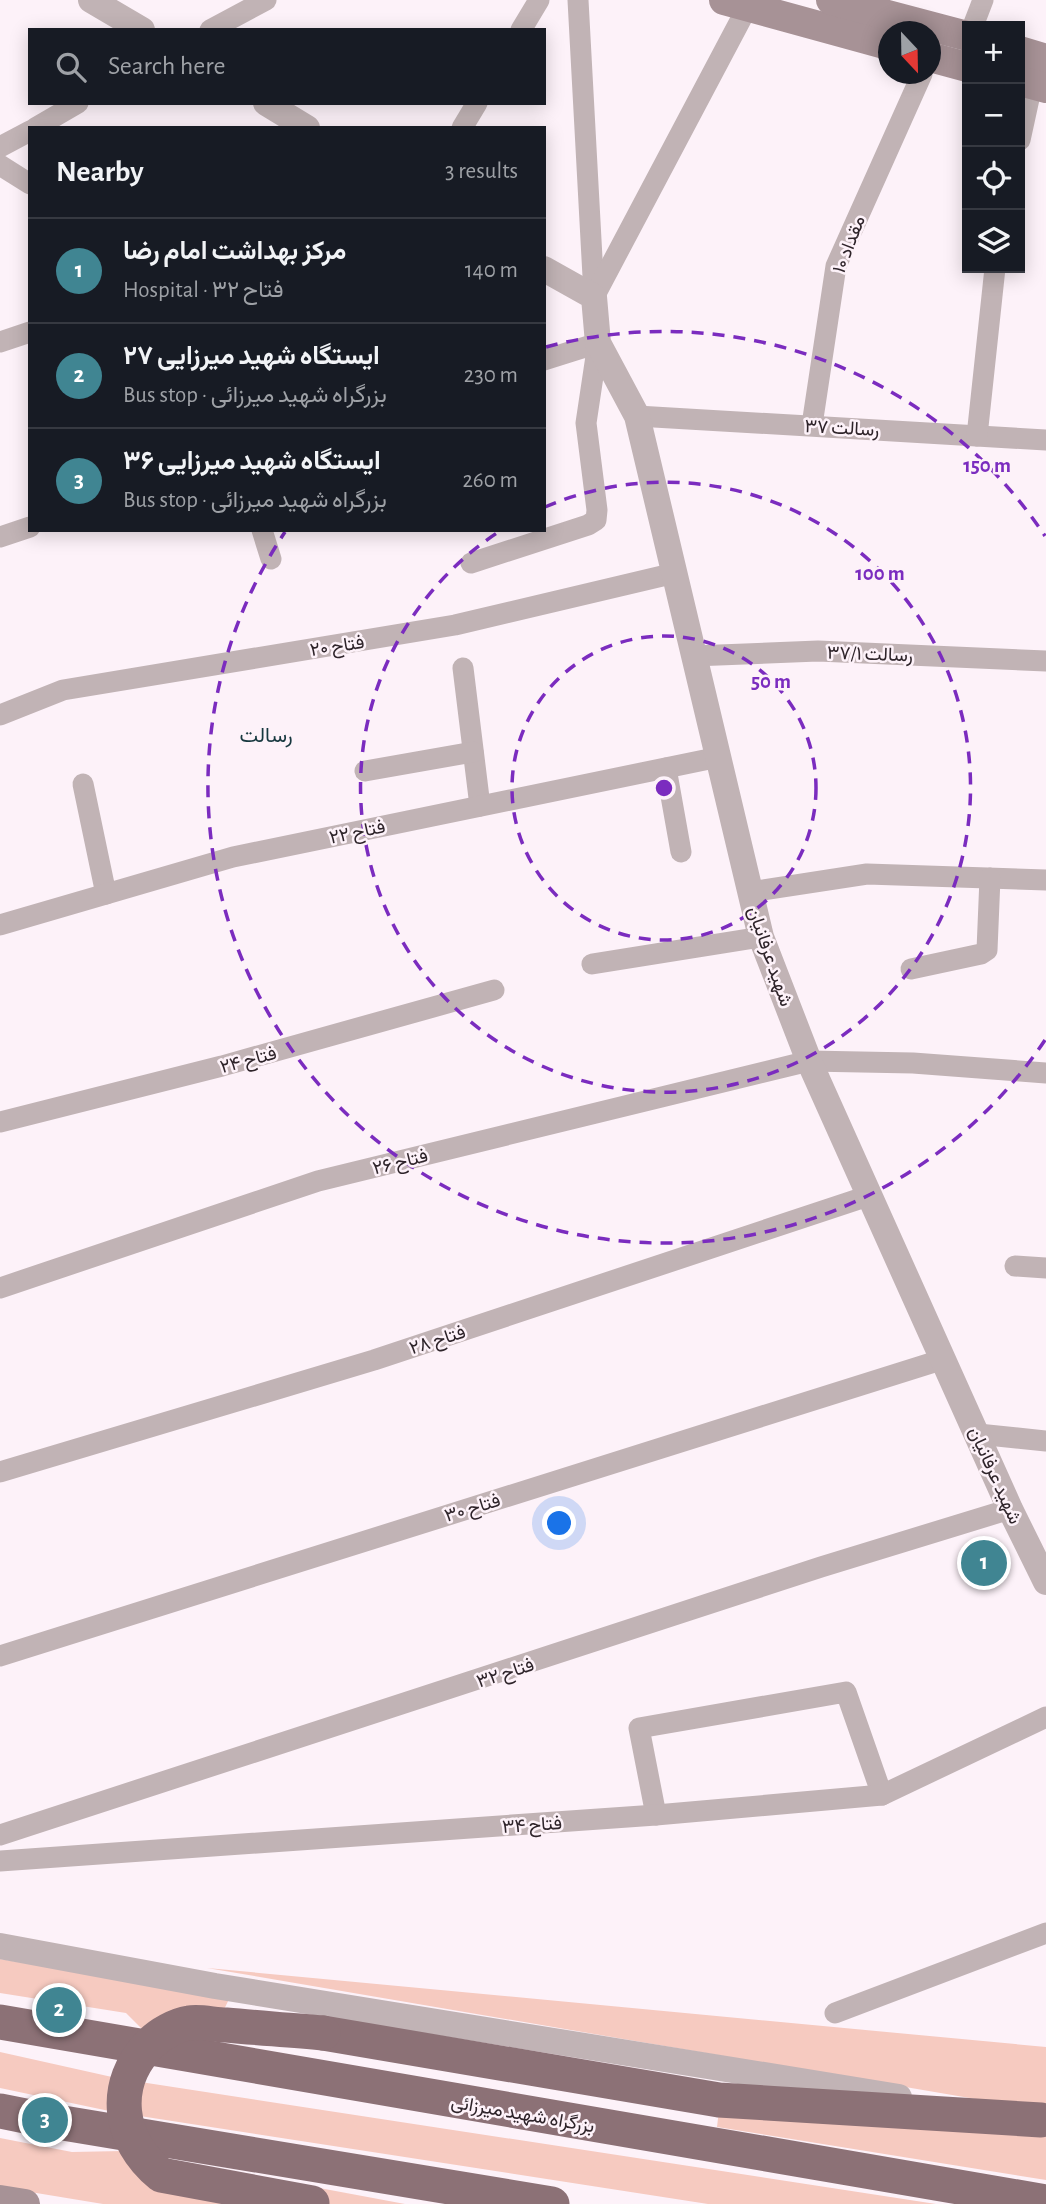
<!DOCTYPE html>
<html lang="en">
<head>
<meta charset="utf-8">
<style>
	body { margin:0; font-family:"Alegreya Sans",Vazirmatn,sans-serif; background:#242831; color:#f1f3f6 }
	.controls { position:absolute; right:21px; top:21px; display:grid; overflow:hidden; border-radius:0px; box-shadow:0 4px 18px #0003 }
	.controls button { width:63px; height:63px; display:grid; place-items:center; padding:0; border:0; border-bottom:2px solid #363941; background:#171b24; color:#f1f3f6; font:35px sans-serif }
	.compass { position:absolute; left:878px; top:21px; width:63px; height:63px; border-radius:50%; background:#171b24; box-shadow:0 4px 18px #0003; rotate:158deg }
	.you { position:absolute; left:560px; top:1524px; width:24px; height:24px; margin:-18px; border:5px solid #fff; border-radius:50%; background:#1a73e8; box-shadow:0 0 0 10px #1a73e833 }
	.badge { display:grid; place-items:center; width:46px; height:46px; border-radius:50%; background:#408592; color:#fff; font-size:23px; font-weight:700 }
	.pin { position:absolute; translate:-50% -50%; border:4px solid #fff; box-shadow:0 2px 7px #0006 }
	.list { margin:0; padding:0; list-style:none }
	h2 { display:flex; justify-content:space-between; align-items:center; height:91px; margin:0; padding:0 28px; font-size:30px }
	h2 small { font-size:23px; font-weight:400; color:#9ea1a6 }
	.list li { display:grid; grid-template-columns:46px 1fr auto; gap:21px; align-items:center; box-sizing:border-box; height:105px; padding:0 28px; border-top:2px solid #363941 }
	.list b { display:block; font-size:26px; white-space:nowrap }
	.list p { margin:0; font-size:23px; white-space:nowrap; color:#9ea1a6 }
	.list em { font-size:23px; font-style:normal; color:#9ea1a6 }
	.icon { flex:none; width:38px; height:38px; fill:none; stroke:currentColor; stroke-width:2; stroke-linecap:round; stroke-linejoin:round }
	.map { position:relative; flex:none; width:1046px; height:2204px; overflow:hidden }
	.search { position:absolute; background:#171b24; box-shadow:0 4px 18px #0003; left:28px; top:28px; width:518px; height:77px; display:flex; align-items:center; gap:18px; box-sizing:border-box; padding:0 24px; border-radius:0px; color:#9ea1a6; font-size:26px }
	.panel { position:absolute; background:#171b24; box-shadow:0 4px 18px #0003; left:28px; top:126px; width:518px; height:406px; border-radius:0px }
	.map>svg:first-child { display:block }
	.green { fill:#f6cac0 }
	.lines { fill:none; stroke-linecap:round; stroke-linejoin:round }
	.minor { stroke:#c1b3b5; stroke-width:21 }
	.tertiary { stroke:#c1b3b5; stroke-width:26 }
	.secondary { stroke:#a79296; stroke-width:30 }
	.trunk { stroke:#8c7176; stroke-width:35 }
	.trunk-bridge { stroke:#8c7176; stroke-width:35 }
	.ring { fill:none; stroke:#7b2cbf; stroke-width:3.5; stroke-dasharray:12 9 }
	.labels { text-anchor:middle; stroke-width:5; stroke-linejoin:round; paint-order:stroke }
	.street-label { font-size:19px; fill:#2e242a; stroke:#fdf2f9 }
	.neighbourhood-label { font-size:21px; fill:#17383f; stroke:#fdf2f9 }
	.centre { fill:#7b2cbf; stroke:#fdf2f9; stroke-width:3.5 }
	.ring-label { font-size:21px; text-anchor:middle; font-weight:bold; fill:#7b2cbf; stroke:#fdf2f9; stroke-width:5; stroke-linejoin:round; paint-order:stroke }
</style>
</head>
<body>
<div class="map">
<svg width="1046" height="2204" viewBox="0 0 1046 2204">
	<rect width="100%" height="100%" fill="#fdf2f9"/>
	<g class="green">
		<path d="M0,1959L230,1997L208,2043L145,2032L126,2013L0,1993Z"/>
		<path d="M207,1968L1046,2047V2111Z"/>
		<path d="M0,2052L121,2079L936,2204H708L114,2112L0,2088Z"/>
		<path d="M719,2110L1046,2135V2180L717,2127Z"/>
		<path d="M0,2138L72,2152L122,2151L405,2204H103L0,2187Z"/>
	</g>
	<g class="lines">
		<g class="minor">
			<path d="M578,0L594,295"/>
			<path d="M973,26L983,0"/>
			<path d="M210,30L266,0"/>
			<path d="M521,30L539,0"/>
			<path d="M35,128L78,103"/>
			<path d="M462,128L477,103"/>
			<path d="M1020,140L1032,85"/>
			<path d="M0,147L30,131"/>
			<path d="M0,165L30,184"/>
			<path d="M594,297L748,6"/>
			<path d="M0,342L30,332"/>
			<path d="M637,416L1046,440"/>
			<path d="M812,425L836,266L922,74"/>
			<path d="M977,436L995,268"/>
			<path d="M262,530L271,559"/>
			<path d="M0,537L30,527"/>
			<path d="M471,563L588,525L596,520L597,510L586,423L598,343L544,360"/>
			<path d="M693,656L818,651L1046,661"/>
			<path d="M463,668L480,806"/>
			<path d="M0,715L63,690L455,625L675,573"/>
			<path d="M666,768L681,852"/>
			<path d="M365,771L473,752"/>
			<path d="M83,784L106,894"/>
			<path d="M750,892L867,874L1046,880"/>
			<path d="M0,925L233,857L719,757"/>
			<path d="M592,964L761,937"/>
			<path d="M911,969L981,954L987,950L990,878"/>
			<path d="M0,1122L222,1066L494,990"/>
			<path d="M1015,1266L1046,1268"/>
			<path d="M0,1288L318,1181L809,1061L913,1063L1046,1073"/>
			<path d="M978,1434L1046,1441"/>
			<path d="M0,1472L374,1360L871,1195"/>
			<path d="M0,1656L944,1359"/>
			<path d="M656,1815L639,1728L846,1692L882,1795"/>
			<path d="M0,1835L821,1567L1010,1509"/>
			<path d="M0,1861L656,1815L882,1795L1046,1717"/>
			<path d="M835,2013L1046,1933"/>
		</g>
		<g class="tertiary">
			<path d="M91,0L142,30"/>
			<path d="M266,103L307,128"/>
			<path d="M544,269L594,297L598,343L637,416L761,937L809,1061L1010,1509L1046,1582"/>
			<path d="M0,1946L215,1986L899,2097"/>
		</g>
		<g class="secondary">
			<path d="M724,0L888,45"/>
			<path d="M831,0L967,36"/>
			<path d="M1020,51L1046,59"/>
			<path d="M930,57L967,67"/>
			<path d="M1020,81L1046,88"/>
			<path d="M0,2200L25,2204"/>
		</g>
		<g class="trunk">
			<path d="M0,2022L1046,2202"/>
			<path d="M323,2033L719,2100L1041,2120"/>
			<path d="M0,2111L45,2120L552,2204"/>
		</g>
		<path class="trunk-bridge" d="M312,2203L161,2175C118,2140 110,2084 151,2043C160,2034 176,2025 189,2023C200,2021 215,2025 226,2025C259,2028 291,2030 323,2033"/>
	</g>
	<g class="ring">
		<circle cx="664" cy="788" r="152"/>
		<path d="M545 507A305 305 0 1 1 500 531"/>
		<path d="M1045 1040A457 457 0 1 1 285 532M546 347A457 457 0 0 1 1045 536"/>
	</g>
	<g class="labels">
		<g class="street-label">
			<text transform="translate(848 244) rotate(-69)" y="7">مقداد ۱۰</text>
			<text transform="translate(842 427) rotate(3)" y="7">رسالت ۳۷</text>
			<text transform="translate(337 645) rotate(-9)" y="7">فتاح ۲۰</text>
			<text transform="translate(870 653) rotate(2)" y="7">رسالت ۳۷/۱</text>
			<text transform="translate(357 831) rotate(-12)" y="7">فتاح ۲۲</text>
			<text transform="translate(771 956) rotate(71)" y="7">شهید عرفانیان</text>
			<text transform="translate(248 1059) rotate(-15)" y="7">فتاح ۲۴</text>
			<text transform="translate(400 1161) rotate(-14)" y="7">فتاح ۲۶</text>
			<text transform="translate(437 1339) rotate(-18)" y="7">فتاح ۲۸</text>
			<text transform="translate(996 1475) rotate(66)" y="7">شهید عرفانیان</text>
			<text transform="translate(472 1507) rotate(-17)" y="7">فتاح ۳۰</text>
			<text transform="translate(505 1672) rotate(-18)" y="7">فتاح ۳۲</text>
			<text transform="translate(532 1824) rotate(-4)" y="7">فتاح ۳۴</text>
			<text transform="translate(523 2113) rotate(10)" y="7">بزرگراه شهید میرزائی</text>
		</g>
		<g class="neighbourhood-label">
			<text x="266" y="742">رسالت</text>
		</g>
	</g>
	<circle cx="664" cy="788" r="10" class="centre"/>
	<g class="ring-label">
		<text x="987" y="472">150 m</text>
		<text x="880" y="580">100 m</text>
		<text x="771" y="688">50 m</text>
	</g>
</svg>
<div class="controls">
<button>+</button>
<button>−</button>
<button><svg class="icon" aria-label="locate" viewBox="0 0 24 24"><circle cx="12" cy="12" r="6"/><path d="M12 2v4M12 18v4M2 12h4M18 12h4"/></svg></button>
<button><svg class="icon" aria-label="layers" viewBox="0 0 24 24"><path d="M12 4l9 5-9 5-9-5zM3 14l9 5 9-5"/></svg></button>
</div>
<svg class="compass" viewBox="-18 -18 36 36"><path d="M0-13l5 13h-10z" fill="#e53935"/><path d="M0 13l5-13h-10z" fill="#9ea1a6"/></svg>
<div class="you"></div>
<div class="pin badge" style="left:984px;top:1563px">1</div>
<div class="pin badge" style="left:59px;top:2010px">2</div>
<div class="pin badge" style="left:45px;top:2120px">3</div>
<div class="search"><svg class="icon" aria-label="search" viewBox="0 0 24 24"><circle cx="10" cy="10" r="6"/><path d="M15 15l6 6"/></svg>Search here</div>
<section class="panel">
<h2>Nearby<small>3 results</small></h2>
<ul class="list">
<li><span class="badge">1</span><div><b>مرکز بهداشت امام رضا</b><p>Hospital · فتاح ۳۲</p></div><em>140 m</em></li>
<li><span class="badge">2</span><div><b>ایستگاه شهید میرزایی ۲۷</b><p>Bus stop · بزرگراه شهید میرزائی</p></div><em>230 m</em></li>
<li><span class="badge">3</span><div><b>ایستگاه شهید میرزایی ۳۶</b><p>Bus stop · بزرگراه شهید میرزائی</p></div><em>260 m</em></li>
</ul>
</section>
</div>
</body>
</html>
